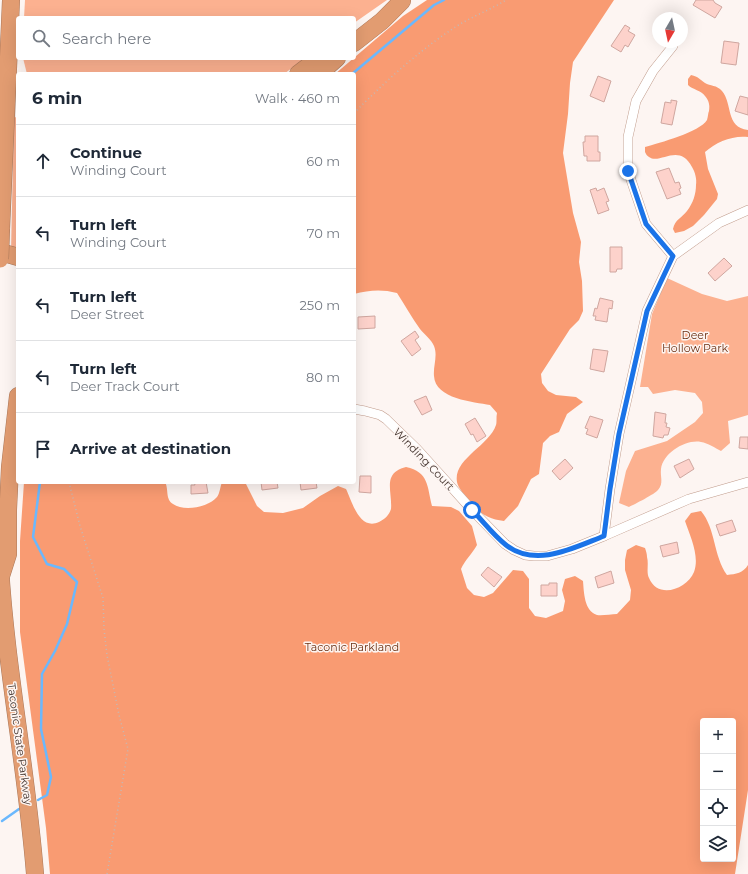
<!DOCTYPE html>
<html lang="en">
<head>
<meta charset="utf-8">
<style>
	body { margin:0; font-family:Montserrat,sans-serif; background:#f6f6f7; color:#1f2937 }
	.controls { position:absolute; right:12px; bottom:12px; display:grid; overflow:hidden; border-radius:4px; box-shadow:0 4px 16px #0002 }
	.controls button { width:36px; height:36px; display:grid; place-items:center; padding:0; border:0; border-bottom:1px solid #e0e1e3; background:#fff; color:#1f2937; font:20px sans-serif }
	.compass { position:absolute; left:652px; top:12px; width:36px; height:36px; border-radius:50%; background:#fff; box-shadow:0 4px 16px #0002; rotate:189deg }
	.stop { position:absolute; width:12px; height:12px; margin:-9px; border:3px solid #1a73e8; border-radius:50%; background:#fff }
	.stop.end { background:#1a73e8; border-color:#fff; box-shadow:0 1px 4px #0008 }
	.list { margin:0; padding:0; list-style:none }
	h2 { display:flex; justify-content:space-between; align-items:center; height:52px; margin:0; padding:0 16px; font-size:17px }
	h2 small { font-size:13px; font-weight:400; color:#747a83 }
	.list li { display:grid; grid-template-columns:26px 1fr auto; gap:12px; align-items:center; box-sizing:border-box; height:72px; padding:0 16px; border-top:1px solid #e0e1e3 }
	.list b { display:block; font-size:15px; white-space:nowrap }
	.list p { margin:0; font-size:13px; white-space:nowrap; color:#747a83 }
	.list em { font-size:13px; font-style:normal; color:#747a83 }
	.icon { flex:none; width:22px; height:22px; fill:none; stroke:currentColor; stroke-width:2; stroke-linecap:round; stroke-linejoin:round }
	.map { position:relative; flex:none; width:748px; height:874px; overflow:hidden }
	.search { position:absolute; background:#fff; box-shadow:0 4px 16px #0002; left:16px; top:16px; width:340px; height:44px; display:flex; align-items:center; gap:10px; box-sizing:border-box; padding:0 14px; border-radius:4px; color:#747a83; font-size:15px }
	.panel { position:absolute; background:#fff; box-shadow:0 4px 16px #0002; left:16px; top:72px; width:340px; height:412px; border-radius:4px }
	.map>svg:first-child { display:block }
	.green { fill:#fcb190 }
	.forest { fill:#f99b72; fill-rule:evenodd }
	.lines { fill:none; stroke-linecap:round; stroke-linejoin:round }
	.stream { stroke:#6bb8fd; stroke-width:2.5 }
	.building { fill:#fdd2cb; stroke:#cfa69f }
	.minor-casing { stroke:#c19c8c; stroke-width:10 }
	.motorway-casing { stroke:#ab785a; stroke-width:18 }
	.path { stroke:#c3b9b5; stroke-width:1.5; stroke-dasharray:1 3; stroke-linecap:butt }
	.minor { stroke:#fff; stroke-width:9 }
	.motorway { stroke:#e29c71; stroke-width:17 }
	.motorway-bridge-casing { stroke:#ab785a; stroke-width:18; stroke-linecap:butt }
	.motorway-bridge { stroke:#e29c71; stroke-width:17 }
	.route { stroke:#1a73e8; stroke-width:5 }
	.labels { text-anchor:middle; stroke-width:3; stroke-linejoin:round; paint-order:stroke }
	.park-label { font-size:11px; fill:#6c3114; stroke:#fdf5f2 }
	.street-label { font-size:11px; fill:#44352f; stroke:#fdf5f2 }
</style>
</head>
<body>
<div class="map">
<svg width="748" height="874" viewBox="0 0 748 874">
	<rect width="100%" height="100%" fill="#fdf5f2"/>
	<g class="green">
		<path d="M25,0H387L354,23V18H24Z"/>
		<path d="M23,58H305L284,74H27Z"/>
		<path d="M18,116V252L11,251L14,118Z"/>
		<path d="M667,278L702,294L727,301L748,296V415L728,421L730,443L721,451C715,448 708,443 701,442C686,439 663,453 661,469C660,477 664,483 658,490C655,494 635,504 629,507L619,503L626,471L635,451L667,441L695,422L703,413L702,402L695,393L675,390L653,394L648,387H640L652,314Z"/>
	</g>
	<g class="forest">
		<path d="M427,0H614L573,62L570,83L568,114L563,153L573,213L581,242L579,262L582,281L583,311L579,320L570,329L541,374L542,383L548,391L556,395L576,397L583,402L567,414L559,432L550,436L543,443L539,474L531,479L518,506L504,521C488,519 478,513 469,500C465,495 458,488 457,482C453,459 489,446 496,425C497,422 496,417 497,413L490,405C474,402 435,399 434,376C433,366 438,356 434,346C431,339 425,335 420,329C412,318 405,305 397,293C382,289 369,290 354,294V74H335L403,16Z"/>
		<path d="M691,75C699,77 699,79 705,83C710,86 717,85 722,91C733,104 725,127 748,130V137C733,135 716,142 705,152L708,169L718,194L717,199L704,215L693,226L684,231L675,233L673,229C675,219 682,218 687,211C693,203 696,194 696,185C697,179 695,172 692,167C679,142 660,165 649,157C647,156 646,154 645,152V147C659,143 700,132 707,120C708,117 708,113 709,111C710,105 709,101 705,96C701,90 693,90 688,85V79Z"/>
		<path d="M406,467C429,472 427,486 432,506L451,507L459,511L472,526L477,545C472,554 465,560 461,569L467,588L474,595L484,597L493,593L513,570L523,571L529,579V608L535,616L546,618L563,611L565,601L562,590L565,579L575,576L583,581C584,592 584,611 597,615C602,616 611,614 617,614L630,600L631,590L625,570V560L627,550L636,545L645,548C646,551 647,554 647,557C649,564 646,572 649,578C658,600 687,589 694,572C700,556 690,536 685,521L691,513L701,511C716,529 713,555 727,575C736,574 743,573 748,565V790L735,874H50L46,828L20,632V541L24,482H165C169,489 165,499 173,504C184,512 209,507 217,497C220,493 220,487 222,482H245L257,506L264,512L283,513L303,508L320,496L338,486L346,489C352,501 359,531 379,522C385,519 389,515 391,509C392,499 388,486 391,478C394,471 399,469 406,467ZM703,721H733V859H703Z"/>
	</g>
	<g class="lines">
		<g class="stream">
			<path d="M352,74L434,5L444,0"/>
			<path d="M38,800L47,795L51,777L41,729L42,674L55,651L67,624L77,582L64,569L47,564L33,537L40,482"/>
			<path d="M2,821L19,809"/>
		</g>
	</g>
	<g class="building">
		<path d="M696,0H713L715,3L722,7L715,18L693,5Z"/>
		<path d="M625,25L630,28L628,31L635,35L628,47L625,45L621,52L611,46Z"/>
		<path d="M724,41L739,43L736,65L721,63Z"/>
		<path d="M598,76L611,81L604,102L590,96Z"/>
		<path d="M740,96L748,98V115L735,111Z"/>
		<path d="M671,100L677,101L672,125L661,123L665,102L671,103Z"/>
		<path d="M585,136H598V152H600V161H587V156H584L583,142H585Z"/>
		<path d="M669,168L675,183L679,182L681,188L679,189L681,194L667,199L656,172Z"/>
		<path d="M596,188L597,191L604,188L609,201L606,202L609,210L598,214L590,190Z"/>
		<path d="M610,247H622V269H617L616,272H610Z"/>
		<path d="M724,258L732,266L715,281L708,273Z"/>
		<path d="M600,298L613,301L612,309L609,308L607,322L595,320L596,316H593L595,308L597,309Z"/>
		<path d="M375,316V328L358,329V317Z"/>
		<path d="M415,331L419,337L415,340L421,349L412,356L401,341Z"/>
		<path d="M593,349L608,351L604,372L590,369Z"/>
		<path d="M426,396L432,410L422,415L414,401Z"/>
		<path d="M655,412L666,414L665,423H667L666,427L670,428L668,435H664L663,438L653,436Z"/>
		<path d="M590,416L603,420L597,438L586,434L588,429L585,428Z"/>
		<path d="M475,418L486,436L477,442L473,434L471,435L465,424Z"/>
		<path d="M740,437H748V449L739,448Z"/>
		<path d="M565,459L573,468L560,480L552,471Z"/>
		<path d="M689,459L694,469L680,478L674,466Z"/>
		<path d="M360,476H371V493L359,492Z"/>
		<path d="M194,482H206L208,493L191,494V485H195Z"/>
		<path d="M261,482H277L278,488L262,490Z"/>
		<path d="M300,482H316L317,488L301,490Z"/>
		<path d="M732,520L736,531L720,536L716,525Z"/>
		<path d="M677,542L679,553L663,557L660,546Z"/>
		<path d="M488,567L502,577L494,587L481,575Z"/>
		<path d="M611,571L614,583L598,588L595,577Z"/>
		<path d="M549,583H557V596H541V585H549Z"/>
	</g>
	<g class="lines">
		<defs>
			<g id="minor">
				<path d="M673,46L653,71L636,101L628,137V171L646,224L673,256"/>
				<path d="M354,409L365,411L380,415L386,419L417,449L472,510L505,544L514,550L525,555L534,556H547L572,549L604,536L689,499L748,482"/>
				<path d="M604,536L610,489L619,434L647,311L673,256L719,223L748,210"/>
			</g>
			<g id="motorway">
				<path d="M354,43L382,21L402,1"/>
				<path d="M298,74L319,58"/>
				<path d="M319,74L337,58"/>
				<path d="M1,229L11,0"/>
				<path d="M0,252L18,257"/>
				<path d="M0,566C6,669 27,771 35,874"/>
				<path d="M1,576L8,554V510L10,467L18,396"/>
			</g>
		</defs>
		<use href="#minor" class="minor-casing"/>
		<use href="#motorway" class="motorway-casing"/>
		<g class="path">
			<path d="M354,113C386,81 418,51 457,26C473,16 490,10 506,0"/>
			<path d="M69,482L80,526L103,598L104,629L107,655L119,715L128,749L107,874"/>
		</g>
		<use href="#minor" class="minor"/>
		<use href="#motorway" class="motorway"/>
		<defs>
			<path id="motorway-bridge" d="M0,259L1,229"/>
		</defs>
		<use href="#motorway-bridge" class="motorway-bridge-casing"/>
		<use href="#motorway-bridge" class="motorway-bridge"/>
	</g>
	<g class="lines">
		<path class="route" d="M472,510C483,521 493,535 506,545C536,568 573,548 604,536L610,489L619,434L647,311L673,256L646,224L628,171"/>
	</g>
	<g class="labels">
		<g class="park-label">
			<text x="695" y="339">Deer<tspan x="695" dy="13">Hollow Park</tspan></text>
			<text x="352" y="651">Taconic Parkland</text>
		</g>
		<g class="street-label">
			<text transform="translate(424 459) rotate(46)" y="4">Winding Court</text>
			<text transform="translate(20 744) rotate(82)" y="4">Taconic State Parkway</text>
		</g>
	</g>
</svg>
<div class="controls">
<button>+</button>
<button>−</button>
<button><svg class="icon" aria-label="locate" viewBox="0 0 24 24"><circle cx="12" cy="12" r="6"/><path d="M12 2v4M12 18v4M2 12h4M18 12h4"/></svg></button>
<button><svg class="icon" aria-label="layers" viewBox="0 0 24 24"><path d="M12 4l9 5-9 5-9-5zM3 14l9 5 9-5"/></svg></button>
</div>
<svg class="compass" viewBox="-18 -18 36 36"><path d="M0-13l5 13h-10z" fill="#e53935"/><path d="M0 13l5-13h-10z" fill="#747a83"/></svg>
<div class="stop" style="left:472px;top:510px"></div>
<div class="stop end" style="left:628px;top:171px"></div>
<div class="search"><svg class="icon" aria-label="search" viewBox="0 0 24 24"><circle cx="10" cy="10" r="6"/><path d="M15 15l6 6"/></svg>Search here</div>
<section class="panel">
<h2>6 min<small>Walk · 460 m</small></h2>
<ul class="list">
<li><svg class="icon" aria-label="ahead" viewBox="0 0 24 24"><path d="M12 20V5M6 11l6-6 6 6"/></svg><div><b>Continue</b><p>Winding Court</p></div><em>60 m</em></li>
<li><svg class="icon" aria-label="left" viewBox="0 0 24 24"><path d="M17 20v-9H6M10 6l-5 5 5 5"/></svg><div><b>Turn left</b><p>Winding Court</p></div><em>70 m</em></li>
<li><svg class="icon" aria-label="left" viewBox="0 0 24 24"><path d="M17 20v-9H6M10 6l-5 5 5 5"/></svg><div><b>Turn left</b><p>Deer Street</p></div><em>250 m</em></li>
<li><svg class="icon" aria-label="left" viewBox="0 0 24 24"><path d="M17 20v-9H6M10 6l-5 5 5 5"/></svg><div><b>Turn left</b><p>Deer Track Court</p></div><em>80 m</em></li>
<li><svg class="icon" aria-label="arrive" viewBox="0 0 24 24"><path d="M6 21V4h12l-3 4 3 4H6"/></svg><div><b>Arrive at destination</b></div></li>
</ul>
</section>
</div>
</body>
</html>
